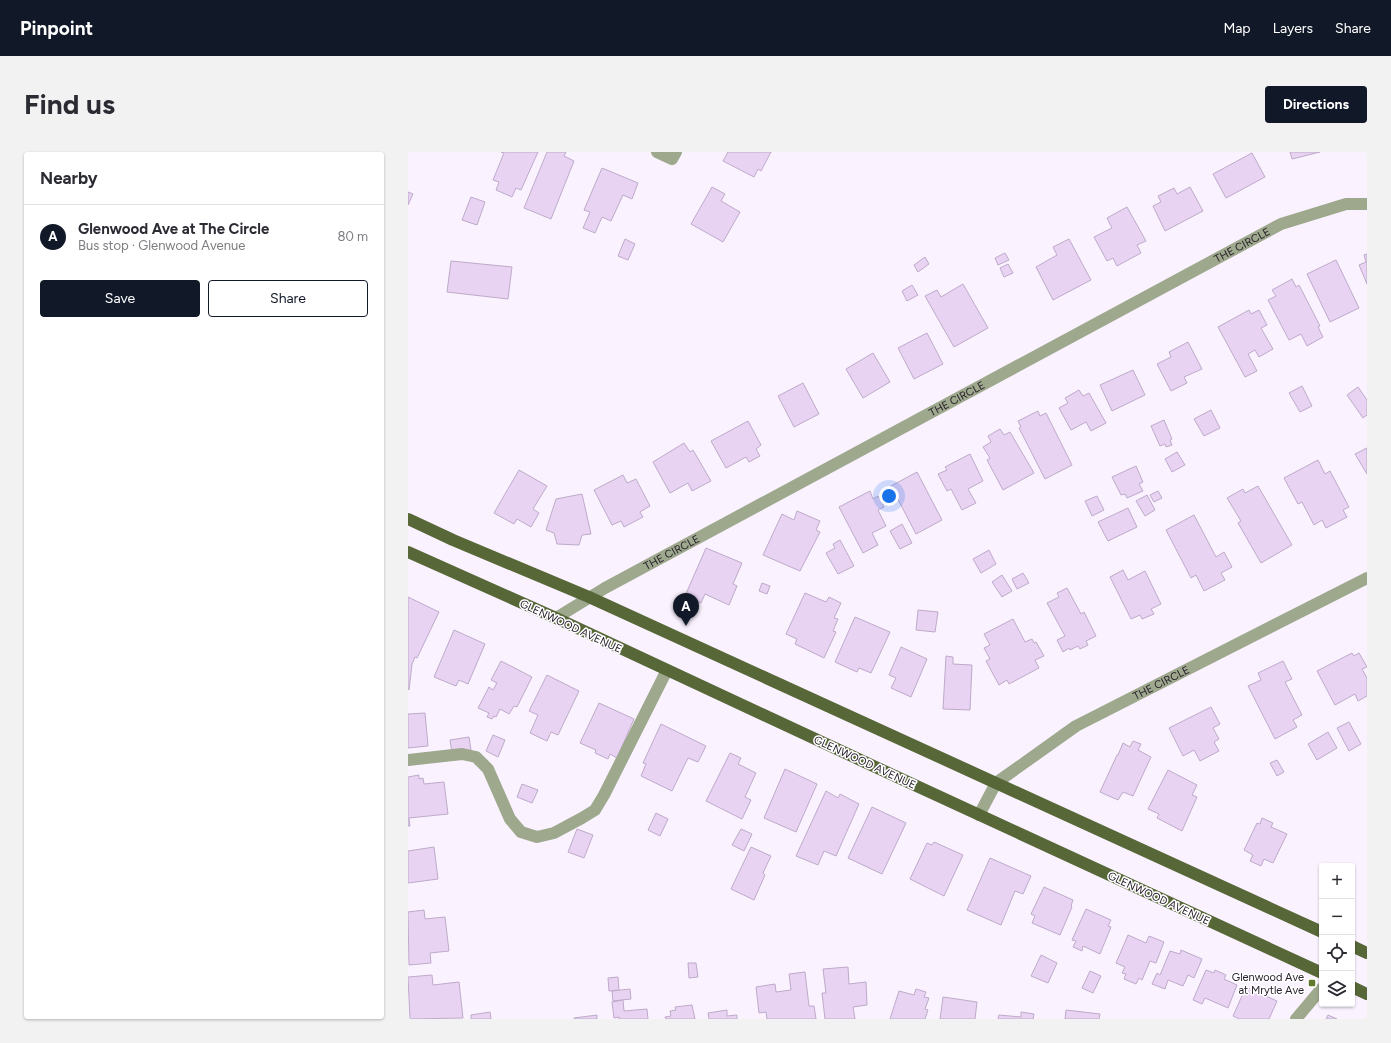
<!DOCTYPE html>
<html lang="en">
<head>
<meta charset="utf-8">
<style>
	body { margin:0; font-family:Figtree,sans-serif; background:#f2f2f3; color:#2b2b33 }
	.controls { position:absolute; right:12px; bottom:12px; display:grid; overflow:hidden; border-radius:4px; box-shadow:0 1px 3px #0004 }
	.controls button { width:36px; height:36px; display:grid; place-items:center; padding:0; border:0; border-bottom:1px solid #e1e1e2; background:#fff; color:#2b2b33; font:20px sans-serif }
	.you { position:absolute; left:481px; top:344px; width:14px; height:14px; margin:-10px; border:3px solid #fff; border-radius:50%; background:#1a73e8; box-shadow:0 0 0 6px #1a73e833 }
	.badge { display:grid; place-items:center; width:26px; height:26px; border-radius:50%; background:#111827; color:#fff; font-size:13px; font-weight:700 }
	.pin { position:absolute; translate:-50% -33px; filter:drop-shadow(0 1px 2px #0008) }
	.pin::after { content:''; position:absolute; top:21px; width:14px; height:12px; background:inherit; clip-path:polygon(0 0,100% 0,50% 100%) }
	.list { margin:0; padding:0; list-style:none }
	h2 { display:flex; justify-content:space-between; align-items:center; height:52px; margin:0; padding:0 16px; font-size:17px }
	h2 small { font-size:13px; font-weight:400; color:#7c7c81 }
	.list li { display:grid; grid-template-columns:26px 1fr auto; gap:12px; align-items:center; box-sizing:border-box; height:64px; padding:0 16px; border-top:1px solid #e1e1e2 }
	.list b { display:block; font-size:15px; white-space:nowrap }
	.list p { margin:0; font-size:13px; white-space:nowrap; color:#7c7c81 }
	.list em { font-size:13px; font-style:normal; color:#7c7c81 }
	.actions { display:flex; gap:8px; padding:12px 16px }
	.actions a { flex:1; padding:9px 0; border:1px solid #111827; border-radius:4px; text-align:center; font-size:14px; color:#111827 }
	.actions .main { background:#111827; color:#fff }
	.icon { flex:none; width:22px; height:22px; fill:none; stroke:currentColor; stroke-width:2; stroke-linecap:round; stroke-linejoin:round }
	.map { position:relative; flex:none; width:959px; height:867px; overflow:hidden; border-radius:4px }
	header { display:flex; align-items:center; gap:24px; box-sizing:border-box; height:56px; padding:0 20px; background:#111827; color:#fff }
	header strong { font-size:19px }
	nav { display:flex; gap:22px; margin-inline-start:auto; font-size:14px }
	.intro { display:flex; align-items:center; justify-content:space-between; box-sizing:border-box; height:96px; padding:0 24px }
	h1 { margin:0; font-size:28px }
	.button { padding:10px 18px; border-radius:4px; background:#111827; color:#fff; font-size:14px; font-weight:700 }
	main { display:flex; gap:24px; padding:0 24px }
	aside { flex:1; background:#fff; border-radius:4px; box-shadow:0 1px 3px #0004 }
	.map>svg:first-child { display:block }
	.building { fill:#e8d3f3; stroke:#beaac9 }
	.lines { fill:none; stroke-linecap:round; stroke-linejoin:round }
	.minor { stroke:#9ea88d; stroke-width:12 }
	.major { stroke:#576737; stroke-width:12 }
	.poi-dot { fill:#627a2c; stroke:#fff; stroke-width:1.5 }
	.labels { text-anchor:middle; stroke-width:3; stroke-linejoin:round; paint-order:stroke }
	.street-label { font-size:11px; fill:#28202c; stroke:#fff }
	.poi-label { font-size:11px; fill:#28202c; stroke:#fff; text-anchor:end }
</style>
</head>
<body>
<header>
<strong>Pinpoint</strong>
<nav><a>Map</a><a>Layers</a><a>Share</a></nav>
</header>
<div class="intro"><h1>Find us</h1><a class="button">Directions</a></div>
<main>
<aside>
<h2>Nearby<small></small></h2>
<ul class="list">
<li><span class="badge">A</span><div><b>Glenwood Ave at The Circle</b><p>Bus stop · Glenwood Avenue</p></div><em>80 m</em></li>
</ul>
<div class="actions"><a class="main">Save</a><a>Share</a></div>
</aside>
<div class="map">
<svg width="959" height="867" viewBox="0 0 959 867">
	<rect width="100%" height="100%" fill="#faf2ff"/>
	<g class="building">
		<path d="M93,0H130L113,38L108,36L104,45L88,38L91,30L85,28L96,1Z"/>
		<path d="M139,0H158L156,4L166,9L143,67L116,56Z"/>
		<path d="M320,0H363L353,19L350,17L346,25L315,9Z"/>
		<path d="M882,0H912L884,7Z"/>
		<path d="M844,1L857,25L818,46L805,22Z"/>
		<path d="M194,16L230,31L224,47L215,43L203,69L194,65L187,81L175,76L182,60L176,58Z"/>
		<path d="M304,35L317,42L313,49L332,60L315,90L283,72Z"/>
		<path d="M782,35L795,59L757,79L745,54L753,50L750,44L766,36L769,42Z"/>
		<path d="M0,40L5,42L0,53Z"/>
		<path d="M63,45L77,50L69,73L54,68Z"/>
		<path d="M719,55L738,89L729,93L733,101L709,114L705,106L699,109L686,85L704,76L699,66Z"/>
		<path d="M217,87L227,92L220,108L210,104Z"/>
		<path d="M661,87L683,128L645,148L628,115L649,103L645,95Z"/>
		<path d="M597,101L601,108L590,113L587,106Z"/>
		<path d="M959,102V132L951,113L958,110L956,103Z"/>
		<path d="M517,105L521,112L510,120L506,113Z"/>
		<path d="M928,108L951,156L922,170L899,122Z"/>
		<path d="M43,109L104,115L100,147L39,140Z"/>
		<path d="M600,112L605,121L596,125L592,116Z"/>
		<path d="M884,127L888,135L891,133L912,174L910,175L915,185L899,194L893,182L881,188L860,148L868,144L864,138Z"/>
		<path d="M555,132L580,176L546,195L517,144L529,138L533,145Z"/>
		<path d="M504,133L510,143L499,149L494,139Z"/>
		<path d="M841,158L843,162L851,158L859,173L853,176L865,197L851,205L847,198L840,202L849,219L837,225L810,175Z"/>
		<path d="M519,181L535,212L506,227L490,196Z"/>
		<path d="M780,190L794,217L776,225L779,231L763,239L749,212L763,205L761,200Z"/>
		<path d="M465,201L482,230L455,246L438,217Z"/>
		<path d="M725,218L737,243L704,259L692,233Z"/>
		<path d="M395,231L411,262L386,275L370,244Z"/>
		<path d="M894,234L904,254L892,260L881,241Z"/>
		<path d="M950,235L959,248V263L955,266L939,243Z"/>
		<path d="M671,238L675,244L681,241L698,271L683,279L678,270L663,278L651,256L660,251L657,246Z"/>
		<path d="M803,258L812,276L796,284L786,267Z"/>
		<path d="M630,259L632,264L638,261L664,313L637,327L611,276L613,275L610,269Z"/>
		<path d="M756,268L764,287L762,288L764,293L758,295L757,292L752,294L743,274Z"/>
		<path d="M340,269L353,293L348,297L352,304L341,310L338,305L318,316L303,289Z"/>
		<path d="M592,277L596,283L602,280L626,321L595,338L579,308L582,306L575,295L583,290L580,284Z"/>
		<path d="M276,291L282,300L285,298L303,329L284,339L280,331L262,341L245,310Z"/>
		<path d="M959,296V322L947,302Z"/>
		<path d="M769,300L777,313L764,320L757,307Z"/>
		<path d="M562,302L575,329L560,337L568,351L554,358L543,337L539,339L530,322L539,318L537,315Z"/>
		<path d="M910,308L917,322L922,319L941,355L935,358L939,365L918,376L914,368L906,373L894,350L890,352L876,326Z"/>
		<path d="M728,314L735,330L731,332L735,339L719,346L717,342L713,343L704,325Z"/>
		<path d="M111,318L139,334L125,357L131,361L123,375L109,367L106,372L86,361Z"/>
		<path d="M509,320L534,368L508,382L483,334Z"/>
		<path d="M215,323L219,331L228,327L242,354L232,360L235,365L216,375L213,369L204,373L186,338Z"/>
		<path d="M850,334L884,393L853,411L830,371L833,369L819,346L835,337L837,341Z"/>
		<path d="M462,339L465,347L470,344L476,355L470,358L478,374L464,381L470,393L455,401L431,355Z"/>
		<path d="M750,339L754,346L746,350L742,343Z"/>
		<path d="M174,342L183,382L174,383L171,393L149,392L146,381L138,378L148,347Z"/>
		<path d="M739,343L747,358L737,364L728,349Z"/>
		<path d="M689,344L696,358L684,364L677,349Z"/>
		<path d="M720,356L729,375L700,389L690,370Z"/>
		<path d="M389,359L412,369L408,378L412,380L392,419L355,403L374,362L386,368Z"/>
		<path d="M786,363L808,405L816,400L824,415L813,421L817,428L796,439L788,423L783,426L758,378Z"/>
		<path d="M494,372L504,391L492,397L482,379Z"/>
		<path d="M432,388L446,414L430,422L418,401L427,396L425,392Z"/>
		<path d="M298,396L334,411L325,432L329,434L321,453L297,442L293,451L277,444Z"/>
		<path d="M581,398L588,412L573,421L565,407Z"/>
		<path d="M715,418L720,428L737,419L753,452L743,457L746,462L734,467L732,463L723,467L702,425Z"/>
		<path d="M615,421L621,431L609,437L604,427Z"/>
		<path d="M594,423L604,439L594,445L584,430Z"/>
		<path d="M354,431L362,434L359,442L351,439Z"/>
		<path d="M659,436L673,462L676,460L688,484L678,489L680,493L672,497L670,494L662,498L661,496L655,500L649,488L657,484L639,451L651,445L649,441Z"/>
		<path d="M397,441L418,450L421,445L433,451L426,466L430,467L425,479L428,480L416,506L387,492L389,487L378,482Z"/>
		<path d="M0,445L31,460L9,506L7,505L4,512L1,538L0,537Z"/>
		<path d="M510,458L530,460L527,480L508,478Z"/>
		<path d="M447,465L482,480L463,521L451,516L449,520L427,510Z"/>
		<path d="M605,467L617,490L624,487L626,491L628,490L636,504L627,508L631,516L601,532L599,528L591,533L578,509L582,507L576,496L582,493L576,482Z"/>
		<path d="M46,478L77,492L60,532L51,528L48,534L26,525Z"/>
		<path d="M493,495L519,507L503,545L483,536L488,526L481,523Z"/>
		<path d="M944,501L946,504L951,501L959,515L954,517L959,526V544L950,549L947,542L927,553L909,519Z"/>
		<path d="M538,504L545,505V512L564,513L562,558L535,557Z"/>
		<path d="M93,509L124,525L109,555L106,554L101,562L92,557L88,565L86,564L84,567L79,565L81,561L70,556L81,535L85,538L89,531L83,528Z"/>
		<path d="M875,509L884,527L877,530L894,563L885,568L889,575L867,587L840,534L853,528L850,521Z"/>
		<path d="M139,523L171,539L150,583L143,580L139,589L122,581L130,563L121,559Z"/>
		<path d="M191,551L226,567L209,606L202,602L200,607L187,601L188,598L172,591Z"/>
		<path d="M803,555L812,572L805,576L811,587L806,590L811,599L792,609L786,598L775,604L761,576Z"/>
		<path d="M17,561L20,594L0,596V562Z"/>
		<path d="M941,570L953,592L941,599L929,576Z"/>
		<path d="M253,572L298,594L290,610L280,606L264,639L233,624L238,612L235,611Z"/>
		<path d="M920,580L929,596L909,608L900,592Z"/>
		<path d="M85,583L97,588L90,605L78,599Z"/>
		<path d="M61,585L63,598L44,601L42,588Z"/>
		<path d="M725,589L733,592L730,598L743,605L725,644L715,640L710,648L692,640L709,603H710L715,591L722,595Z"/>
		<path d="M322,601L333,606L330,612L348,621L337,645L343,648L334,667L298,649Z"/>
		<path d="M869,608L876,620L869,624L862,611Z"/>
		<path d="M377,617L409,632L388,680L356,666Z"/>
		<path d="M760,618L789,633L784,643L789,645L774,679L749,666L751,662L740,657Z"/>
		<path d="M11,623V627L15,626L16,632L36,630L40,662L1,666L2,674H0V625Z"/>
		<path d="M114,632L130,638L124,651L109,645Z"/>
		<path d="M418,639L430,646L432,642L451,652L428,704L416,699L410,713L388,704Z"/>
		<path d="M464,655L498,671L474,722L440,706Z"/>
		<path d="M248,661L260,667L252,684L240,678Z"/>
		<path d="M854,666L865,671L863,675L879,682L865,711L856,707L853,714L842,709L845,703L836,698L849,671L852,672Z"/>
		<path d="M169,677L185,683L176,706L160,700Z"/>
		<path d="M333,677L344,682L336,699L324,693Z"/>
		<path d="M526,690L555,703L536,744L502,727L519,691L524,693Z"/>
		<path d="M26,695L30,727L0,731V699Z"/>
		<path d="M343,695L363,704L355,721L357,723L346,748L323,737Z"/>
		<path d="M582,706L623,724L615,742L607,739L593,773L559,758Z"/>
		<path d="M636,735L665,748L663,754L664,755L652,783L624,771L627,764L623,762Z"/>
		<path d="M678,757L703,768L700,774L703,775L692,802L675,794L674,799L665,795L668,789L664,788Z"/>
		<path d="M16,758L17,767L37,765L41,799L22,801L23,811L1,813L0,760Z"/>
		<path d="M720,783L738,791L741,784L756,790L748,811L742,809L734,828L731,826L728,832L716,827L718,822L714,821L717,815L708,811Z"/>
		<path d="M773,798L794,807L786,826L780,823L775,834L760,828L757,837L744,832L749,821L752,823L762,799L772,802Z"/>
		<path d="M633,803L649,811L640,831L623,824Z"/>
		<path d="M280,811H288L290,825L281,826Z"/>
		<path d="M440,815L441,832L458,830L459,853L445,855L447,867H417L414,841H418L415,817Z"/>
		<path d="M798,818L806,821L807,818L818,823L816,827L829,833L820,856L797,846L794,852L785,848Z"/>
		<path d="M682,819L693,824L685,841L674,836Z"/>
		<path d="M397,820L401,854H406L408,867H359L358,860L351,861L348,835L367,832L368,840L383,838L381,822Z"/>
		<path d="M24,823L25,833L51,830L55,866L2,867L0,825Z"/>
		<path d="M210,825L211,838L201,839L200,826Z"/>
		<path d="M838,835L869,849L861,867H831L825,864Z"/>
		<path d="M222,837L223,847L205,849L204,839Z"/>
		<path d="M508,837L518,840L516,845L521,846L517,857L520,858L517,867H482L491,839L506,843Z"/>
		<path d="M535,845L569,850L567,867H532Z"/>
		<path d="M215,848L216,859L239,857L240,867H211V865L206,866L204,850Z"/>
		<path d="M284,853L287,867H258L257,865L263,864L262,859L268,858L267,855Z"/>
		<path d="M319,858V864L329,863V867H301L300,861Z"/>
		<path d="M658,858L692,862L691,867H657Z"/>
		<path d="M82,860L83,867H63V863Z"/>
		<path d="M613,860L626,862L625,867H590L591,863L613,865Z"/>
		<path d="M189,863V867H166V866Z"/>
		<path d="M920,863L929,867H918Z"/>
	</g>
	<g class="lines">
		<g class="minor">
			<path d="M249,0L264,7L268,0"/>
			<path id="s1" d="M148,466L197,436L873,72L938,52H959"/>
			<path d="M0,608L54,602L68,605L80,617L102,667L113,680L129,685L146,681L174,666L187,658L196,643L259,518"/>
			<path id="s2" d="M571,663L588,631L668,574L959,426"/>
			<path d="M888,867L914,836"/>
		</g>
		<g class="major">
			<path d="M0,367L45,388L181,445L914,780"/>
			<path d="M0,400L148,466L461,612L914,821"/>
			<path d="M944,794L959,801"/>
			<path d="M944,835L959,842"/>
		</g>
	</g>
	<rect class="poi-dot" x="900" y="827" width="8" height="8" rx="2"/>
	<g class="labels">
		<g class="street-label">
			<text dy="4" stroke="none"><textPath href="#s1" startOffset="781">THE CIRCLE</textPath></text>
			<text dy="4" stroke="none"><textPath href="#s1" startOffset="457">THE CIRCLE</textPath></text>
			<text dy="4" stroke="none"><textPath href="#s1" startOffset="133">THE CIRCLE</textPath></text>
			<text transform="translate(163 474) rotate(25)" y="4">GLENWOOD AVENUE</text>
			<text dy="4" stroke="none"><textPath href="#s2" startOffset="230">THE CIRCLE</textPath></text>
			<text transform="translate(457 610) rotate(25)" y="4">GLENWOOD AVENUE</text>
			<text transform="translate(751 746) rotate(25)" y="4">GLENWOOD AVENUE</text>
		</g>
		<g class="poi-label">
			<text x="896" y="829">Glenwood Ave<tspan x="896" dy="13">at Mrytle Ave</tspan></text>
		</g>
	</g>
</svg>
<div class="controls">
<button>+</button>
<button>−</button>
<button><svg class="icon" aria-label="locate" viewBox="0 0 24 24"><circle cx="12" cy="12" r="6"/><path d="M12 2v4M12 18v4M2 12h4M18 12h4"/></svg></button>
<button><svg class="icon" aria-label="layers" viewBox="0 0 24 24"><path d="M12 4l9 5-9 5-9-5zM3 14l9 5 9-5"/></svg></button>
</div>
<div class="you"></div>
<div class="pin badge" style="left:278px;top:474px">A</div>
</div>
</main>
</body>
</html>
